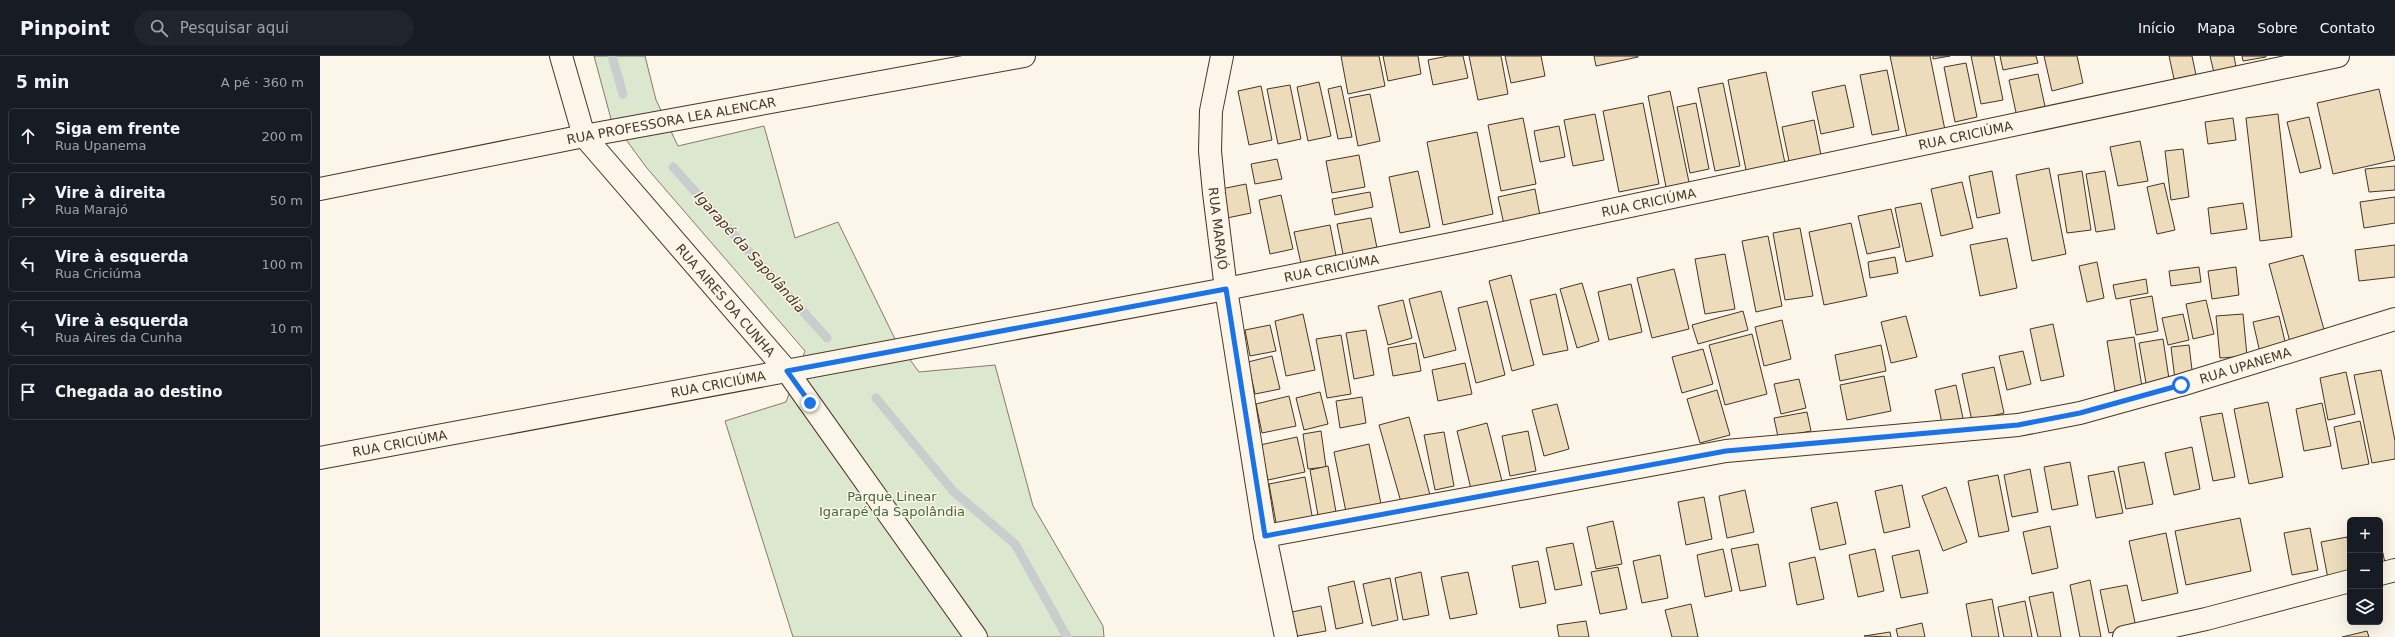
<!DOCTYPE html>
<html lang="pt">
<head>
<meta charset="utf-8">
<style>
	body { margin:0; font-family:"DejaVu Sans",sans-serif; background:#20242c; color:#f1f3f6 }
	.controls { position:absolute; right:12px; bottom:12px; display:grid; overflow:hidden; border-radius:6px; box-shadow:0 4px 16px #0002 }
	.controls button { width:36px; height:36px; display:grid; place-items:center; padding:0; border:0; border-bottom:1px solid #363941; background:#171b24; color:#f1f3f6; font:20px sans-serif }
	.stop { position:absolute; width:12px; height:12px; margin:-9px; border:3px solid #1a73e8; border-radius:50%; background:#fff }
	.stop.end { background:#1a73e8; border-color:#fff; box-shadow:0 1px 4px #0008 }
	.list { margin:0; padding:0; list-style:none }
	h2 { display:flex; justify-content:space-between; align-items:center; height:52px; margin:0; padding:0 16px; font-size:17px }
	h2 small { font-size:13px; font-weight:400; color:#9ea1a6 }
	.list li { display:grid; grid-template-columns:26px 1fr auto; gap:12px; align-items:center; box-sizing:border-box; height:56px; margin:0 8px 8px; padding:0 8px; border:1px solid #363941; border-radius:6px }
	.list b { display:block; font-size:15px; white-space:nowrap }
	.list p { margin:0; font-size:13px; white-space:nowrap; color:#9ea1a6 }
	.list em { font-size:13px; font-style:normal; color:#9ea1a6 }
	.icon { flex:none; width:22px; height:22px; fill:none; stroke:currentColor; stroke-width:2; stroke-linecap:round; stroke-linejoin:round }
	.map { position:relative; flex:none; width:2075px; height:581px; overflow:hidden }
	header { display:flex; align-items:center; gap:24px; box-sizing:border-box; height:56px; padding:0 20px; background:#171b24; border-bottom:1px solid #363941 }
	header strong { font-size:19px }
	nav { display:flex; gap:22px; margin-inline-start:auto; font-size:14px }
	.search { width:280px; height:36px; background:#20242c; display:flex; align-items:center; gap:10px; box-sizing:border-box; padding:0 14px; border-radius:22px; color:#9ea1a6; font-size:15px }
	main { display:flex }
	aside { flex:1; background:#171b24 }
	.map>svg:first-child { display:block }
	.green { fill:#dce7d0; stroke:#887966 }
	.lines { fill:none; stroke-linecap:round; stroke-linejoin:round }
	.stream { stroke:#c9cecd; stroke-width:9 }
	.building { fill:#ecdcbc; stroke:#4a3520 }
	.minor-casing { stroke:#4a3520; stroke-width:24 }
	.minor { stroke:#fbf6e9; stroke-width:22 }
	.route { stroke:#1a73e8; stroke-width:5 }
	.labels { text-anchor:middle; stroke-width:3; stroke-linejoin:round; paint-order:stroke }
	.street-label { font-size:13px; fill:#4a3520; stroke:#fbf6e9 }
	.park-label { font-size:13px; fill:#436837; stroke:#fbf6e9 }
	.water-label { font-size:14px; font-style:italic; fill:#4a3520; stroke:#fbf6e9 }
</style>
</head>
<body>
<header>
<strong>Pinpoint</strong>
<div class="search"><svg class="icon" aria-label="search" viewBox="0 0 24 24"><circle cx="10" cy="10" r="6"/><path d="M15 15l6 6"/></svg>Pesquisar aqui</div>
<nav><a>Início</a><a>Mapa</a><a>Sobre</a><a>Contato</a></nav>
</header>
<main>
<aside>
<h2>5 min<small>A pé · 360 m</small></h2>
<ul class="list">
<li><svg class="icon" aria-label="ahead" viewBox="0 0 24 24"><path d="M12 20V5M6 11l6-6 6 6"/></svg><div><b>Siga em frente</b><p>Rua Upanema</p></div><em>200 m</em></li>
<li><svg class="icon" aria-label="right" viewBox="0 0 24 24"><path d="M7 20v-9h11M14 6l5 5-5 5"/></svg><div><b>Vire à direita</b><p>Rua Marajó</p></div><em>50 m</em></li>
<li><svg class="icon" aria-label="left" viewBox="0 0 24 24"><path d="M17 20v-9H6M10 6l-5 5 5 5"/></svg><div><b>Vire à esquerda</b><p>Rua Criciúma</p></div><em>100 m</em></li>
<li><svg class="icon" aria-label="left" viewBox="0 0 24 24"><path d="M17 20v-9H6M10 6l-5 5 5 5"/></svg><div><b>Vire à esquerda</b><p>Rua Aires da Cunha</p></div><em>10 m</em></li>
<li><svg class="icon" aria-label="arrive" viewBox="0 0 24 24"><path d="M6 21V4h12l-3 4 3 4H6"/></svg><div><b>Chegada ao destino</b></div></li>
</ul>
</aside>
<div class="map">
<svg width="2075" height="581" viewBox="0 0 2075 581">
	<rect width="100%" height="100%" fill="#fbf6e9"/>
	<path class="green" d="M274,0H325L336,44L358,90L444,70L475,182L518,166L575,283L599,316L675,309L713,450L783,570L784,581H473L405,365L466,346L485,295L326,111L291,63Z"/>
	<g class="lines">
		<g class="stream">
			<path d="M292,0L303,38"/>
			<path d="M353,111L507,282"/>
			<path d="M556,342L633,435L695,488L747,581"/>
		</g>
	</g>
	<g class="building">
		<path d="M1021,0H1059L1065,30L1028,38Z"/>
		<path d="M1063,0H1098L1101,18L1068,25Z"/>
		<path d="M1128,0H1143L1148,22L1113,29L1108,4Z"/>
		<path d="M1149,0H1181L1188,38L1158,44Z"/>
		<path d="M1185,0H1221L1225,20L1191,27Z"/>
		<path d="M1274,0H1318V1L1276,10Z"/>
		<path d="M1570,0H1610L1626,79L1588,86Z"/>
		<path d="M1613,0H1630L1613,3Z"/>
		<path d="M1651,0H1674L1683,44L1661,48Z"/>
		<path d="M1680,0H1716L1718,7L1683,14Z"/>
		<path d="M1724,0H1757L1763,27L1732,35Z"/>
		<path d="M1849,0H1872L1876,19L1854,23Z"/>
		<path d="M1890,0H1914L1917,17L1895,21Z"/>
		<path d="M1922,0H1946V1L1923,5Z"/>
		<path d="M1646,7L1657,61L1635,66L1624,11Z"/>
		<path d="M1567,14L1579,74L1552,79L1540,19Z"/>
		<path d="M1446,16L1466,112L1427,119L1408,24Z"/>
		<path d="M1718,18L1726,55L1697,61L1689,24Z"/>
		<path d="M999,26L1011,80L988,85L977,31Z"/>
		<path d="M1403,27L1420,110L1395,115L1378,32Z"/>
		<path d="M970,29L981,83L958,88L947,33Z"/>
		<path d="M1525,29L1534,71L1501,78L1492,36Z"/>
		<path d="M941,30L952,84L929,89L918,35Z"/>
		<path d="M1021,30L1032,81L1018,83L1008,33Z"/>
		<path d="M2059,33L2075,104L2013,118L1997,47Z"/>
		<path d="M1350,35L1370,131L1347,136L1328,40Z"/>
		<path d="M1050,38L1060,85L1038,90L1029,42Z"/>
		<path d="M1323,47L1339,128L1299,136L1283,55Z"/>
		<path d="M1376,47L1389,113L1370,117L1357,51Z"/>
		<path d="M1275,58L1284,104L1253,110L1244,64Z"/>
		<path d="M1958,58L1972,181L1940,185L1926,62Z"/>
		<path d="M1989,61L2001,112L1980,117L1967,66Z"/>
		<path d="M1203,62L1216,128L1181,135L1168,69Z"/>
		<path d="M1913,62L1916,84L1888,88L1885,66Z"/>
		<path d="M1494,64L1502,104L1470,110L1462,71Z"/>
		<path d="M1239,70L1245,101L1220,106L1214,75Z"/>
		<path d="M1157,76L1173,158L1123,169L1107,86Z"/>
		<path d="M1820,85L1828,125L1798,130L1790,91Z"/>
		<path d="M1863,93L1869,141L1851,144L1845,95Z"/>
		<path d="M1039,99L1045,131L1012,137L1006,105Z"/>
		<path d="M957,103L962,123L935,128L931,108Z"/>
		<path d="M2075,110V134L2049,136L2045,113Z"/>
		<path d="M1729,112L1746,198L1712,205L1696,119Z"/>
		<path d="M1098,115L1110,171L1080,177L1069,121Z"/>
		<path d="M1672,115L1680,157L1657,162L1649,120Z"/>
		<path d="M1762,115L1771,174L1747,177L1738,119Z"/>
		<path d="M1785,115L1795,173L1776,176L1766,118Z"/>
		<path d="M1642,126L1653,172L1621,180L1611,133Z"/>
		<path d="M1844,127L1855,174L1837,178L1827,131Z"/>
		<path d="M926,128L931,157L907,162L901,133Z"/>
		<path d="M1215,133L1221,165L1185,173L1178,141Z"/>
		<path d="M1050,136L1053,151L1015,159L1012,143Z"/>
		<path d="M961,139L973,193L950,198L939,144Z"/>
		<path d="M2075,141V167L2044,172L2040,146Z"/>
		<path d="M1601,147L1613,200L1586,206L1575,152Z"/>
		<path d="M1923,147L1927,173L1891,178L1888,152Z"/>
		<path d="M1571,153L1580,191L1547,198L1538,160Z"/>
		<path d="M1051,162L1058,197L1024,203L1017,168Z"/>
		<path d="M1531,167L1547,240L1504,249L1489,176Z"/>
		<path d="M1010,169L1017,205L982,212L974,176Z"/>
		<path d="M1480,172L1493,240L1465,244L1453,177Z"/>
		<path d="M1448,180L1462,250L1436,256L1422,185Z"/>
		<path d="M1687,182L1697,232L1660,240L1650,189Z"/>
		<path d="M2075,189V221L2039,225L2035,194Z"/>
		<path d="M1405,198L1415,253L1385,258L1375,203Z"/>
		<path d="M1983,199L2005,277L1970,286L1949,208Z"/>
		<path d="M1575,201L1578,217L1550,222L1548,206Z"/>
		<path d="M1777,206L1784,242L1767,246L1759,210Z"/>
		<path d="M1879,211L1881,226L1851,230L1849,215Z"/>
		<path d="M1916,211L1919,239L1892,243L1888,215Z"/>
		<path d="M1354,213L1369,273L1332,282L1317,222Z"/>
		<path d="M1191,219L1214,309L1192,315L1169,225Z"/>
		<path d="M1826,223L1828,237L1796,243L1793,229Z"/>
		<path d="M1262,227L1279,285L1257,292L1240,233Z"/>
		<path d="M1311,228L1322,276L1289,284L1278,236Z"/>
		<path d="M1121,235L1136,294L1104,302L1089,243Z"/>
		<path d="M1236,238L1248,294L1223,299L1210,244Z"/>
		<path d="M1832,240L1838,275L1816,279L1810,244Z"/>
		<path d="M1083,244L1092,282L1068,289L1058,250Z"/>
		<path d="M1886,244L1894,278L1873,283L1866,248Z"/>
		<path d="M1167,245L1185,319L1156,327L1138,252Z"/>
		<path d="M1423,255L1428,274L1378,288L1372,269Z"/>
		<path d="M983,258L995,314L966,320L955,265Z"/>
		<path d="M1863,258L1869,284L1848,289L1842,262Z"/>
		<path d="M1923,258L1927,300L1900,302L1896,260Z"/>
		<path d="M1586,260L1597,301L1571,307L1561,266Z"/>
		<path d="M1959,260L1967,294L1941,301L1933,266Z"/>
		<path d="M1462,264L1471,303L1444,310L1435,271Z"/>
		<path d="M1733,268L1744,320L1721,325L1710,273Z"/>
		<path d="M950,269L956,295L930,300L925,274Z"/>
		<path d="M1046,274L1054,319L1034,323L1026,277Z"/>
		<path d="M1432,278L1447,338L1405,349L1389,289Z"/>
		<path d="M1021,279L1031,338L1007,342L996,283Z"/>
		<path d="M1814,281L1822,331L1795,335L1787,285Z"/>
		<path d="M1843,283L1849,323L1826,327L1819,287Z"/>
		<path d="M1096,287L1101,315L1073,320L1068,292Z"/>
		<path d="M1561,289L1566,315L1520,325L1515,299Z"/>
		<path d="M1869,289L1873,322L1855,324L1851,291Z"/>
		<path d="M1383,293L1393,328L1362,337L1352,301Z"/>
		<path d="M1703,295L1711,328L1687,334L1679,300Z"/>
		<path d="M952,300L960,333L935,338L928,306Z"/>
		<path d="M1145,307L1152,338L1118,345L1112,314Z"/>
		<path d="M1674,311L1684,357L1652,365L1642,318Z"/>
		<path d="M2061,314L2075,385V403L2052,407L2034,319Z"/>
		<path d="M2026,316L2035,358L2008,364L2000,322Z"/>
		<path d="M1564,320L1571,355L1527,364L1520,329Z"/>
		<path d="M1479,323L1486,352L1461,358L1454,328Z"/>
		<path d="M1636,329L1644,367L1623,372L1615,334Z"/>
		<path d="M1397,334L1410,379L1380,387L1367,343Z"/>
		<path d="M1000,336L1008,368L984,374L976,342Z"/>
		<path d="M969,340L976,370L942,377L936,348Z"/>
		<path d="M1042,341L1046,367L1020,372L1016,345Z"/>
		<path d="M1948,346L1963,421L1929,428L1914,353Z"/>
		<path d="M2002,347L2011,390L1984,395L1976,353Z"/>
		<path d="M1237,348L1249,393L1224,400L1212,354Z"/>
		<path d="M1487,356L1491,375L1458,381L1454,362Z"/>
		<path d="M1902,357L1915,421L1893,425L1880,361Z"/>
		<path d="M1089,361L1110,439L1081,446L1059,369Z"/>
		<path d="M2040,365L2049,408L2022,413L2014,371Z"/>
		<path d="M1167,367L1182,425L1151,433L1137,375Z"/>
		<path d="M1001,375L1006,411L988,413L983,378Z"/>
		<path d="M1208,375L1216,415L1190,420L1182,380Z"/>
		<path d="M1124,376L1134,430L1115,434L1104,379Z"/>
		<path d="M977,381L985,416L948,424L940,389Z"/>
		<path d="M1049,388L1062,453L1027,461L1014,396Z"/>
		<path d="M1872,391L1880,433L1854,439L1845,397Z"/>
		<path d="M1750,406L1758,449L1732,454L1724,411Z"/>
		<path d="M1824,406L1833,448L1806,453L1798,411Z"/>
		<path d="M1008,410L1017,462L999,465L990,414Z"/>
		<path d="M1710,413L1718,456L1692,461L1684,419Z"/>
		<path d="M1794,415L1803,457L1776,462L1768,420Z"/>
		<path d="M1678,419L1689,475L1659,481L1648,425Z"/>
		<path d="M985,421L993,465L957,472L949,428Z"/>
		<path d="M1582,429L1590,471L1564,477L1555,435Z"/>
		<path d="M1626,431L1647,486L1623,495L1602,440Z"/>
		<path d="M1425,434L1434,476L1407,482L1399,440Z"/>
		<path d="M1384,441L1392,483L1366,489L1358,446Z"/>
		<path d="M1517,446L1526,488L1500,494L1491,452Z"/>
		<path d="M1920,462L1931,515L1866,529L1855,475Z"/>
		<path d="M1293,465L1302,508L1276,513L1267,471Z"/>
		<path d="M1730,470L1738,512L1712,518L1703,476Z"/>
		<path d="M1990,472L1998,514L1972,519L1964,477Z"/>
		<path d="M1846,477L1858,537L1822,545L1809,485Z"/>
		<path d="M2027,481L2030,495V524L2009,528L2001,486Z"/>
		<path d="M2060,484L2065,507L2060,508Z"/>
		<path d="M1253,487L1262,529L1235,534L1226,492Z"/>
		<path d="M1438,488L1446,530L1420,535L1411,493Z"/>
		<path d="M1403,493L1412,535L1385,541L1377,499Z"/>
		<path d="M1555,493L1564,535L1538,541L1529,499Z"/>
		<path d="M1599,494L1608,537L1581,542L1572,500Z"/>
		<path d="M1340,499L1348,542L1322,547L1313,505Z"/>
		<path d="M1495,501L1504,543L1477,549L1469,507Z"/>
		<path d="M1218,505L1226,547L1200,552L1192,510Z"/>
		<path d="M1298,511L1307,553L1280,558L1271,516Z"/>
		<path d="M1101,516L1109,559L1083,564L1075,522Z"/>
		<path d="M1148,516L1157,558L1130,563L1121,521Z"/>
		<path d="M1070,522L1078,564L1052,570L1043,528Z"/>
		<path d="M1770,524L1781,581H1760L1750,529Z"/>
		<path d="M1034,525L1043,567L1016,573L1008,531Z"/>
		<path d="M1807,529L1816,571L1789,577L1780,534Z"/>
		<path d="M1733,536L1741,581H1718L1709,541Z"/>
		<path d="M1672,543L1679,581H1652L1646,548Z"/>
		<path d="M1705,545L1712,581H1684L1678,551Z"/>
		<path d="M1371,548L1378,581H1352L1345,554Z"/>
		<path d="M1001,550L1006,575L972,581L967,557Z"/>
		<path d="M1266,565L1269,581H1239L1237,569Z"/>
		<path d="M1602,567L1605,581H1578L1576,573Z"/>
		<path d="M2047,575L2049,581H2022Z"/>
		<path d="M1570,576L1571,581L1544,580Z"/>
	</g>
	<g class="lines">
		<defs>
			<g id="minor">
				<path id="s1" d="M241,0L264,80L467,315L656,581"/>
				<path id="s2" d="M902,0L891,55L890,95L894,137L906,233L945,480L966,581"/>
				<path id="s3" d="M0,133L264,80L704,0"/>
				<path id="s4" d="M0,402L906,233L1136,187L2018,0"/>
				<path id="s5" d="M945,480L1406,395L1698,369L1760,357L1861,329L2075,263"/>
				<path d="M2060,518L2075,514"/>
				<path d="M1804,581L1886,563L2030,525"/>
			</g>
		</defs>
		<use href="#minor" class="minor-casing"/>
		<use href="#minor" class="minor"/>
	</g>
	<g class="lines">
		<path class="route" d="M490,347L467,315L906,233L945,480L1406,395L1698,369L1760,357L1861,329"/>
	</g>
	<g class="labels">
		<g class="street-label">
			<text dy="5" stroke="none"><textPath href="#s3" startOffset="358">RUA PROFESSORA LEA ALENCAR</textPath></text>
			<text dy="5" stroke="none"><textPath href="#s4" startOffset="1677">RUA CRICIÚMA</textPath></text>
			<text dy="5" stroke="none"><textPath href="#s4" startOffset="1353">RUA CRICIÚMA</textPath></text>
			<text dy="5" stroke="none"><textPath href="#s2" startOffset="174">RUA MARAJÓ</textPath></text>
			<text dy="5" stroke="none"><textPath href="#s4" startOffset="1029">RUA CRICIÚMA</textPath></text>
			<text dy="5" stroke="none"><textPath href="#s1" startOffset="300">RUA AIRES DA CUNHA</textPath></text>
			<text dy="5" stroke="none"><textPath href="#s5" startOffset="997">RUA UPANEMA</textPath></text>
			<text dy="5" stroke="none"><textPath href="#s4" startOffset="405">RUA CRICIÚMA</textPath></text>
			<text dy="5" stroke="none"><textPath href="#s4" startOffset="81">RUA CRICIÚMA</textPath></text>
		</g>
		<g class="park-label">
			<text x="572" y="445">Parque Linear<tspan x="572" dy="15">Igarapé da Sapolândia</tspan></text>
		</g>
		<g class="water-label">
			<text transform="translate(430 196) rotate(48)" y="5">Igarapé da Sapolândia</text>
		</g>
	</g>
</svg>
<div class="controls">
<button>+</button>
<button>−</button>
<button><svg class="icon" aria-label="layers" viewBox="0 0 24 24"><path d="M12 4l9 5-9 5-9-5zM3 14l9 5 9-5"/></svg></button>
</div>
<div class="stop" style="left:1861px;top:329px"></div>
<div class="stop end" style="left:490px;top:347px"></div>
</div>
</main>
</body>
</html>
